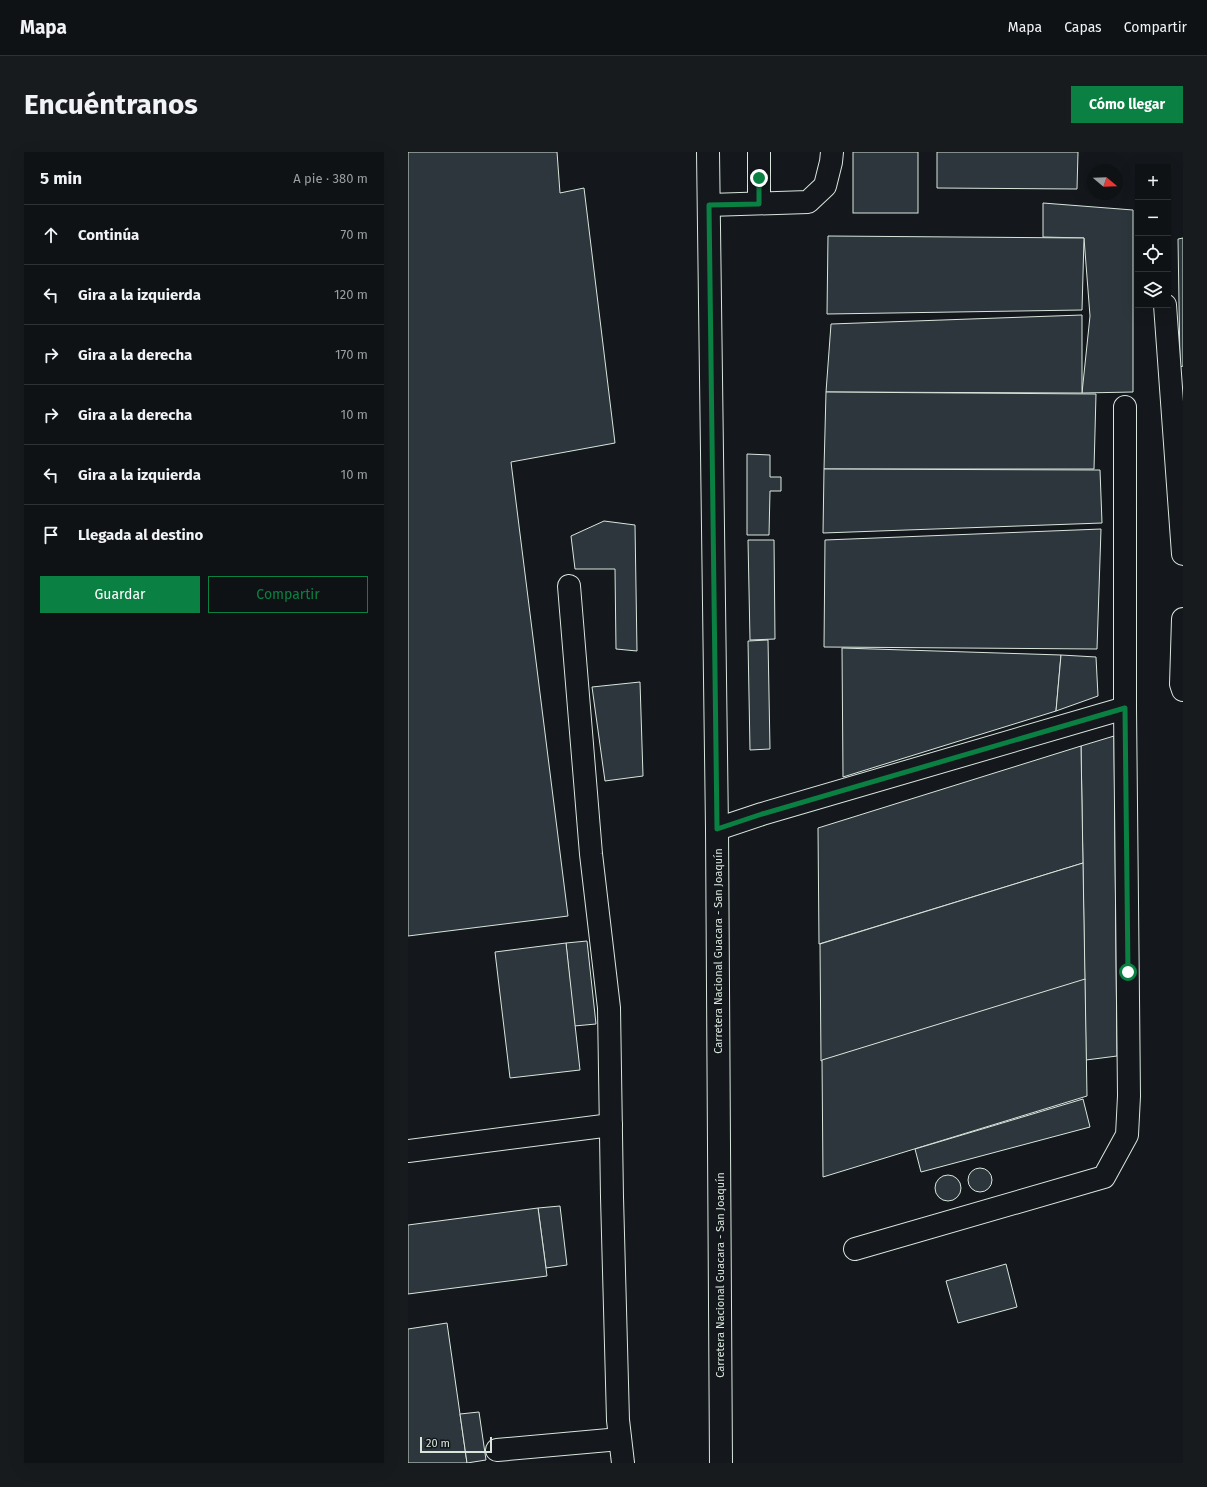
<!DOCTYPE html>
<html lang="es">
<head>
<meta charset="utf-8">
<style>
	body { margin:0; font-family:"Fira Sans",sans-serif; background:#181b1e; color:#f1f3f6 }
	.controls { position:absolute; right:12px; top:12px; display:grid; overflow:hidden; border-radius:0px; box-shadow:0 4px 16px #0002 }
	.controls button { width:36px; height:36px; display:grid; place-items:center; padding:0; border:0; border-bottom:1px solid #2f3234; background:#0f1215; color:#f1f3f6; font:20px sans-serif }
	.compass { position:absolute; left:679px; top:12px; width:36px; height:36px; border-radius:50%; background:#0f1215; box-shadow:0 4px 16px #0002; rotate:109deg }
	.scale { position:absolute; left:12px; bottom:10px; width:72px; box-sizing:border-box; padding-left:4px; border:2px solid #d8e6dc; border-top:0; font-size:11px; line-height:14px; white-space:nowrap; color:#d8e6dc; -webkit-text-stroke:3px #14181c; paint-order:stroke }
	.stop { position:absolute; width:12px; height:12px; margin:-9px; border:3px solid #0b8043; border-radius:50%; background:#fff }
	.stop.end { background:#0b8043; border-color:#fff; box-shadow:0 1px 4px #0008 }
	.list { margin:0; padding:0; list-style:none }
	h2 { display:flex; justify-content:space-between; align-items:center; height:52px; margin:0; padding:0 16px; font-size:17px }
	h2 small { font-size:13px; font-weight:400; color:#9b9ea0 }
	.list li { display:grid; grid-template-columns:26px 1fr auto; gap:12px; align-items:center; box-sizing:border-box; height:60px; padding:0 16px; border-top:1px solid #2f3234 }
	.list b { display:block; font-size:15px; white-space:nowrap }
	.list em { font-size:13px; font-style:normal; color:#9b9ea0 }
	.actions { display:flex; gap:8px; padding:12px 16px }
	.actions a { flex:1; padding:9px 0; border:1px solid #0b8043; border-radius:0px; text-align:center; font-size:14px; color:#0b8043 }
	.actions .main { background:#0b8043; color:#fff }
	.icon { flex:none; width:22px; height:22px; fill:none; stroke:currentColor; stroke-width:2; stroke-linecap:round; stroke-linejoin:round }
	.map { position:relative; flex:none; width:775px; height:1311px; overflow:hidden; border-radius:0px }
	header { display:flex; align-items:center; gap:24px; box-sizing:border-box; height:56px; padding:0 20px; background:#0f1215; border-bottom:1px solid #2f3234 }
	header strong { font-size:19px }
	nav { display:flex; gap:22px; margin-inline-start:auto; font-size:14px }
	.intro { display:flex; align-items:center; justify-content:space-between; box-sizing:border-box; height:96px; padding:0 24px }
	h1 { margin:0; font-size:28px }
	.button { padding:10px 18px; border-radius:0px; background:#0b8043; color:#fff; font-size:14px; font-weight:700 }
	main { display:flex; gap:24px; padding:0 24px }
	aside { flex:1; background:#0f1215; border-radius:0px; box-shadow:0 4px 16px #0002 }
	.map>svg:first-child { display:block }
	.building { fill:#2c363c; stroke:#d8e6dc }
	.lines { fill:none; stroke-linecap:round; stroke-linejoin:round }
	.minor-casing { stroke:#d8e6dc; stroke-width:24 }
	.major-casing { stroke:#d8e6dc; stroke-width:24 }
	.minor { stroke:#14181c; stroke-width:22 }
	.major { stroke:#14181c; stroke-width:22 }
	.route { stroke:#0b8043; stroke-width:5 }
	.labels { text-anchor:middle; stroke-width:3; stroke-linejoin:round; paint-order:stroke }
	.street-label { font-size:11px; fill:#d8e6dc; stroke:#14181c }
</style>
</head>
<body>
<header>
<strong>Mapa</strong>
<nav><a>Mapa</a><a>Capas</a><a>Compartir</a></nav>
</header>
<div class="intro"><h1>Encuéntranos</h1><a class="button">Cómo llegar</a></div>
<main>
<aside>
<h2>5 min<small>A pie · 380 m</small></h2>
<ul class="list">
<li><svg class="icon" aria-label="ahead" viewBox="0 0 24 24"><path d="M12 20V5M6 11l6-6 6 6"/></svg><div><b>Continúa</b></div><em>70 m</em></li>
<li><svg class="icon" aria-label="left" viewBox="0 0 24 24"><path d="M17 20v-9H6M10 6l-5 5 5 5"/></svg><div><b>Gira a la izquierda</b></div><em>120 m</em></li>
<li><svg class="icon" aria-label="right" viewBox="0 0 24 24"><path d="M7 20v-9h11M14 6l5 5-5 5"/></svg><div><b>Gira a la derecha</b></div><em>170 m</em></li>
<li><svg class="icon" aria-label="right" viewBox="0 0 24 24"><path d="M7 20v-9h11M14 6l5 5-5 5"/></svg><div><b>Gira a la derecha</b></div><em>10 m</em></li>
<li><svg class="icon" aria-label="left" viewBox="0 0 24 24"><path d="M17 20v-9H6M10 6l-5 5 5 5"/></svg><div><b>Gira a la izquierda</b></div><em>10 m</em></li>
<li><svg class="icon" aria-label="arrive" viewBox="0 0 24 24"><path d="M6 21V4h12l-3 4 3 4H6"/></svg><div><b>Llegada al destino</b></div></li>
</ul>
<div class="actions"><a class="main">Guardar</a><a>Compartir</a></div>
</aside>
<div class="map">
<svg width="775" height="1311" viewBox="0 0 775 1311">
	<rect width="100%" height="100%" fill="#14181c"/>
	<g class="building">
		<path d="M0,0H149L152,41L176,36L207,291L103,310L160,764L0,784Z"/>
		<rect x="445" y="0" width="65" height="61"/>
		<path d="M529,0H670L669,37L529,36Z"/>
		<path d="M635,51L725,58V240L674,241L682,164L676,86L635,85Z"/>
		<path d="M420,84L676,86L674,158L419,162Z"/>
		<path d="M775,86V214L772,215L770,87Z"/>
		<path d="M674,163V241L418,240L423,172Z"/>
		<path d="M418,240L688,242L686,317H416Z"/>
		<path d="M339,302L362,303V325H373V339H362L361,383H339Z"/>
		<path d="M416,317L692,318L694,371L415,381Z"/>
		<path d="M196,369L227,373L229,499L208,497L207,417H167L163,384Z"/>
		<path d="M693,377L689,497L416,495L417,388Z"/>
		<path d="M340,388H366L367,487L342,488Z"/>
		<path d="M360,488L362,597L342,598L340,489Z"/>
		<path d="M434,496L653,503L648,559L435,625Z"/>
		<path d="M653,503L688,505L690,544L648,559Z"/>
		<path d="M232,530L235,624L197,629L184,535Z"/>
		<path d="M706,584L709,904L678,908L673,594Z"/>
		<path d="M673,594L675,711L411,792L410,676Z"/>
		<path d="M675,711L677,828L413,909L412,792Z"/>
		<path d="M179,789L188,872L166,874L158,791Z"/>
		<path d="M158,791L172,918L102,926L87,800Z"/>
		<path d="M677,827L679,944L415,1025L414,908Z"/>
		<path d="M675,947L682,975L513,1020L507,997Z"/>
		<circle cx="572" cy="1028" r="12"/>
		<circle cx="540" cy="1036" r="13"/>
		<path d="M152,1054L159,1113L138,1116L130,1056Z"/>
		<path d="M130,1056L139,1124L0,1142V1073Z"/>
		<path d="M598,1112L609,1155L550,1171L538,1129Z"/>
		<path d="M39,1171L59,1311H0V1177Z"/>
		<path d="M71,1260L78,1308L59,1311L52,1262Z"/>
	</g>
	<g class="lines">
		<defs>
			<g id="minor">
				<path d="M351,51V0"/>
				<path d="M301,53L400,50L417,34L423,10L424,0"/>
				<path d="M757,153L775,402"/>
				<path d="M161,434L183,702L201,856L204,1045L210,1268L215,1311"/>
				<path d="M775,467L773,532L775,538"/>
				<path d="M309,677L354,662L717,556"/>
				<path d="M0,999L203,973"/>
				<path d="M447,1097L696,1025L719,983L721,944L717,556V255"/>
				<path d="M89,1298L212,1287"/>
			</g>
			<path id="major" d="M300,0L309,677L313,1311"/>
		</defs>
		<use href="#minor" class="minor-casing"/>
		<use href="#major" class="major-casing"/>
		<use href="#minor" class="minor"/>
		<use href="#major" class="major"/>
	</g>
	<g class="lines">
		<path class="route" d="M351,26V52L301,53L309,677L354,662L717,556L720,820"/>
	</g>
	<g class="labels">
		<g class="street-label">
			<text transform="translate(310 799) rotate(-90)" y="4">Carretera Nacional Guacara - San Joaquín</text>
			<text transform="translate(312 1123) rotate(-90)" y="4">Carretera Nacional Guacara - San Joaquín</text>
		</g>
	</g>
</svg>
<div class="controls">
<button>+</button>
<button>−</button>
<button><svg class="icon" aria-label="locate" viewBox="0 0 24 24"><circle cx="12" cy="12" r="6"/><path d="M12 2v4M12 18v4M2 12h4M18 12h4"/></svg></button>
<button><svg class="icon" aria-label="layers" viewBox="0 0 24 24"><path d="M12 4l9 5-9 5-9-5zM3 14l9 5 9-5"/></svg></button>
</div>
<svg class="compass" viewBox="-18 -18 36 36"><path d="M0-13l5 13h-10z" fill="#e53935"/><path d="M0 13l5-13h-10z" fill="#9b9ea0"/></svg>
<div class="scale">20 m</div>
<div class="stop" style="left:720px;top:820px"></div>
<div class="stop end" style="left:351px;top:26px"></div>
</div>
</main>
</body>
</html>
